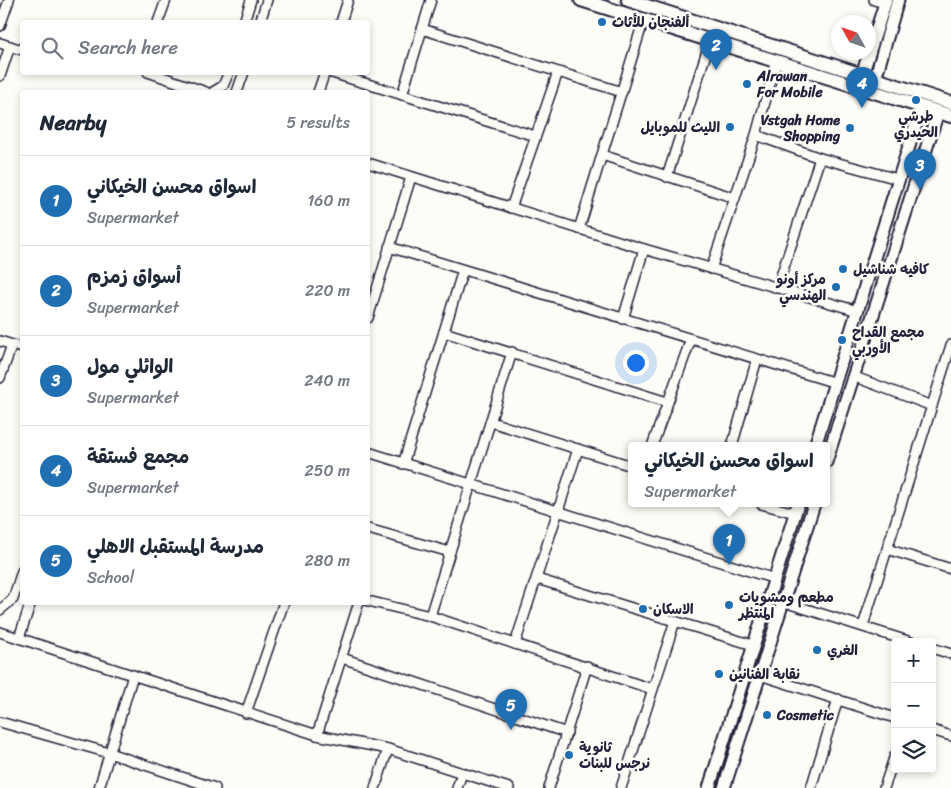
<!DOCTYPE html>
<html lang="en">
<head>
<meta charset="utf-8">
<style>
	body { margin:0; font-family:Sriracha,"Playpen Sans Arabic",sans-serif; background:#f6f6f7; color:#1f2937 }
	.controls { position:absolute; right:15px; bottom:15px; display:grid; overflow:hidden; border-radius:5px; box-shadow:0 2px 8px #0003 }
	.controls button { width:45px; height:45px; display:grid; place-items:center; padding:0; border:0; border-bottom:1px solid #e0e1e3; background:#fff; color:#1f2937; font:25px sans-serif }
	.compass { position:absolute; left:831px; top:15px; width:45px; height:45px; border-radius:50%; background:#fff; box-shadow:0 2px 8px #0003; rotate:310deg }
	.you { position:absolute; left:635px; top:362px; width:18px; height:18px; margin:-12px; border:4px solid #fff; border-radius:50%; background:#1a73e8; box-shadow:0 0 0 8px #1a73e833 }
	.badge { display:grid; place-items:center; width:32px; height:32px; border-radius:50%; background:#1f6fb2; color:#fff; font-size:16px; font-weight:700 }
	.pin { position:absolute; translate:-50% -41px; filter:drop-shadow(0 1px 2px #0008) }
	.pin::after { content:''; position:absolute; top:26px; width:18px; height:15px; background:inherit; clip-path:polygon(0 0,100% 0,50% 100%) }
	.popup { position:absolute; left:628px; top:442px; width:202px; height:65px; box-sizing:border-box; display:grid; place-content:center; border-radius:5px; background:#fff; filter:drop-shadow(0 1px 4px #0005); font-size:16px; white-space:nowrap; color:#747a83 }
	.popup b { font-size:19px; color:#1f2937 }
	.popup::after { content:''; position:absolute; left:50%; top:100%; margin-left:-10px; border:10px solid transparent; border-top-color:#fff }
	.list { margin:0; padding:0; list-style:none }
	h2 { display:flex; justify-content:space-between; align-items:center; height:65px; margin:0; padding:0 20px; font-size:21px }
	h2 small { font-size:16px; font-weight:400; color:#747a83 }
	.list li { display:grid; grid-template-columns:32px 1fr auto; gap:15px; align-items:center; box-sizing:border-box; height:90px; padding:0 20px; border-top:1px solid #e0e1e3 }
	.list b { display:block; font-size:19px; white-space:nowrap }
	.list p { margin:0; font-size:16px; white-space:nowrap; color:#747a83 }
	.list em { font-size:16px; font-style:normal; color:#747a83 }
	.icon { flex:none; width:28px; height:28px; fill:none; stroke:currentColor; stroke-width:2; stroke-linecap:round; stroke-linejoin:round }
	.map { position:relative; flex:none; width:951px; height:788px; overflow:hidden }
	.search { position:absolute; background:#fff; box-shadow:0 2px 8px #0003; left:20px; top:20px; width:350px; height:55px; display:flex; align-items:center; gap:12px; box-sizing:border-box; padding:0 18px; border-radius:5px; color:#747a83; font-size:19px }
	.panel { position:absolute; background:#fff; box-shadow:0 2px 8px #0003; left:20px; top:90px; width:350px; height:515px; border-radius:5px }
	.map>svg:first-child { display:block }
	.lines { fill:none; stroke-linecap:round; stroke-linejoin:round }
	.minor-casing { stroke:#22223b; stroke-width:12 }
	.tertiary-casing { stroke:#22223b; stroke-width:15 }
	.secondary-casing { stroke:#22223b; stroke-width:16 }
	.minor { stroke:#fdfcf7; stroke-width:9 }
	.tertiary { stroke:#fdfcf7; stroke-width:11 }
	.secondary { stroke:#fdfcf7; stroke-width:12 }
	.poi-dot { fill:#1f6fb2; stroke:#fdfcf7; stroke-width:2 }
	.labels { text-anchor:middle; stroke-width:5; stroke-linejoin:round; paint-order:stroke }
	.poi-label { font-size:14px; font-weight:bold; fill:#22223b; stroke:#fdfcf7; text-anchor:start }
</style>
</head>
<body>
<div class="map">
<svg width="951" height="788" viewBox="0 0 951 788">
	<rect width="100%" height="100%" fill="#fdfcf7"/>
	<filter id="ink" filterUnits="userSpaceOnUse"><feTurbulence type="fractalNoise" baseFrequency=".02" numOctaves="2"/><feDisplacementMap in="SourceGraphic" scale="10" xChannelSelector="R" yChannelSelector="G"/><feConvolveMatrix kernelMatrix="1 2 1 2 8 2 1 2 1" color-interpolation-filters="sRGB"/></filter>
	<g filter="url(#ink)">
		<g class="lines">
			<defs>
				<g id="minor">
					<path d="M874,0L885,3"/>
					<path d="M158,22L166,0"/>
					<path d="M244,22L251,0"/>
					<path d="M260,22L267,0"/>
					<path d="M341,22L348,0"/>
					<path d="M0,26L9,0"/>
					<path d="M422,29L622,92"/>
					<path d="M0,43L22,50"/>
					<path d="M148,72L206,92"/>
					<path d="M329,72L535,136"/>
					<path d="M0,76L10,46"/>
					<path d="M213,92L223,86L229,72"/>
					<path d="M237,92L244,72"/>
					<path d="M318,92L325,72"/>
					<path d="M402,95L431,0"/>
					<path d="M756,135L820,158L898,179"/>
					<path d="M602,155L735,198"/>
					<path d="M368,163L644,249L858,311"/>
					<path d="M667,177L710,41"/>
					<path d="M511,208L558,72"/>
					<path d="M579,229L644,19"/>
					<path d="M389,247L836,383"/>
					<path d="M711,269L756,135L776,62"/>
					<path d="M777,288L820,158"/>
					<path d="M368,318L411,177"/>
					<path d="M623,319L644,249"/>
					<path d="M444,332L667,402"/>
					<path d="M0,341L22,348"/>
					<path d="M855,377L932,406"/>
					<path d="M0,378L12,345"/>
					<path d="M491,422L632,466"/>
					<path d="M652,446L691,339"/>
					<path d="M732,446L757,359"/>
					<path d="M368,452L775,579"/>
					<path d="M403,464L463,270"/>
					<path d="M761,504L795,513"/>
					<path d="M368,529L450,552"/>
					<path d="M887,549L951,569"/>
					<path d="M537,579L753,645"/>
					<path d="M368,601L430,616L652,689"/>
					<path d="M784,602L911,642"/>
					<path d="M0,610L13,599L22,571"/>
					<path d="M430,616L512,352"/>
					<path d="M863,626L951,345"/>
					<path d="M0,632L317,735L388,749L509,788"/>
					<path d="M19,638L31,602"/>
					<path d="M515,644L578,449"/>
					<path d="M932,648L951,654"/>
					<path d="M342,658L567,733"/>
					<path d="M760,675L895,718"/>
					<path d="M246,713L284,602"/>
					<path d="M0,722L109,753L215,788"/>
					<path d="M932,730L951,736"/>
					<path d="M317,735L359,602"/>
					<path d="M99,788L133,675"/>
					<path d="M375,788L388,749"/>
					<path d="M457,788L462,773"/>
					<path d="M549,788L587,666"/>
					<path d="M621,788L675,621"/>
					<path d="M811,788L838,699"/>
					<path d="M884,788L895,755"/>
				</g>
				<g id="tertiary">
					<path d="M862,75L886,0"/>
					<path d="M875,79L898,0"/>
					<path d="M815,446L921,108"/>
					<path d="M826,462L938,112"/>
					<path d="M709,788L798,504"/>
					<path d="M724,788L814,504"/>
				</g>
				<g id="secondary">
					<path d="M581,0L951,116"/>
					<path d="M628,0L951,103"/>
				</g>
			</defs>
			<use href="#minor" class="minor-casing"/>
			<use href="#tertiary" class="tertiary-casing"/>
			<use href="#secondary" class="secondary-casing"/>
			<use href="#minor" class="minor"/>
			<use href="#tertiary" class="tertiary"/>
			<use href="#secondary" class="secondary"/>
		</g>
	</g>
	<g class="poi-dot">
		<circle cx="602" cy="22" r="5"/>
		<circle cx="747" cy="84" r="5"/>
		<circle cx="916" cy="100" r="5"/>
		<circle cx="730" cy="127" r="5"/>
		<circle cx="850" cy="128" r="5"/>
		<circle cx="843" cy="269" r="5"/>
		<circle cx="836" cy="287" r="5"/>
		<circle cx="842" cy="340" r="5"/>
		<circle cx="729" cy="605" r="5"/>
		<circle cx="643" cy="609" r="5"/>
		<circle cx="817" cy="650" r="5"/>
		<circle cx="719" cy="674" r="5"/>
		<circle cx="767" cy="715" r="5"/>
		<circle cx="569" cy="755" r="5"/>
	</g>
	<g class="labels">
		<g class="poi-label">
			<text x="612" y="27">ألفنجان للأثاث</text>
			<text x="757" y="81">Alrawan<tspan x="757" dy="16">For Mobile</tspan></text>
			<text x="916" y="121" text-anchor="middle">طرشي<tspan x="916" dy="16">الحيدري</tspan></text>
			<text x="840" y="125" text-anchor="end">Vstgah Home<tspan x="840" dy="16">Shopping</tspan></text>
			<text x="720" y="132" text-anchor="end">الليث للموبايل</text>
			<text x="853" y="274">كافيه شناشيل</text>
			<text x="826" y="284" text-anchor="end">مركز أونو<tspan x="826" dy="16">الهندسي</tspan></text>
			<text x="852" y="337">مجمع القداح<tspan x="852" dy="16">الأوربي</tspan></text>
			<text x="739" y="602">مطعم ومشويات<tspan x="739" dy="16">المنتظر</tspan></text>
			<text x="653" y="614">الاسكان</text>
			<text x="827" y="655">الغري</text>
			<text x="729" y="679">نقابة الفنانين</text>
			<text x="777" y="720">Cosmetic</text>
			<text x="579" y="752">ثانوية<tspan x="579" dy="16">نرجس للبنات</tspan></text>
		</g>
	</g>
</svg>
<div class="controls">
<button>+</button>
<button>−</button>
<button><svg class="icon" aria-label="layers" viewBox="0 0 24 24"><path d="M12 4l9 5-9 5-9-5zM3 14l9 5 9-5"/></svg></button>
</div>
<svg class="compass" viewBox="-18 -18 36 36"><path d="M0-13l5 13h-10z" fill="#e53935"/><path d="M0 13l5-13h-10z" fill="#747a83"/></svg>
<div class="you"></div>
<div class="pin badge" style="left:729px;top:565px">1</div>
<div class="popup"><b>اسواق محسن الخيكاني</b>Supermarket</div>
<div class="pin badge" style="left:716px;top:70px">2</div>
<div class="pin badge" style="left:920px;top:190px">3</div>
<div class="pin badge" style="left:862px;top:108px">4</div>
<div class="pin badge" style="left:511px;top:730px">5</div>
<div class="search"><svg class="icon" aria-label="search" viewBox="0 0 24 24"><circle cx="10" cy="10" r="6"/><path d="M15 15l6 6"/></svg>Search here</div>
<section class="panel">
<h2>Nearby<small>5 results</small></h2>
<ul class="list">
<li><span class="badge">1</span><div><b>اسواق محسن الخيكاني</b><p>Supermarket</p></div><em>160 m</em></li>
<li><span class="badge">2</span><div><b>أسواق زمزم</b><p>Supermarket</p></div><em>220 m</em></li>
<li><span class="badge">3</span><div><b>الوائلي مول</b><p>Supermarket</p></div><em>240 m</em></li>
<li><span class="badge">4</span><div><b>مجمع فستقة</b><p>Supermarket</p></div><em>250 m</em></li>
<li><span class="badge">5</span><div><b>مدرسة المستقبل الاهلي</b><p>School</p></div><em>280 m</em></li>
</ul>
</section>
</div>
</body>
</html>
